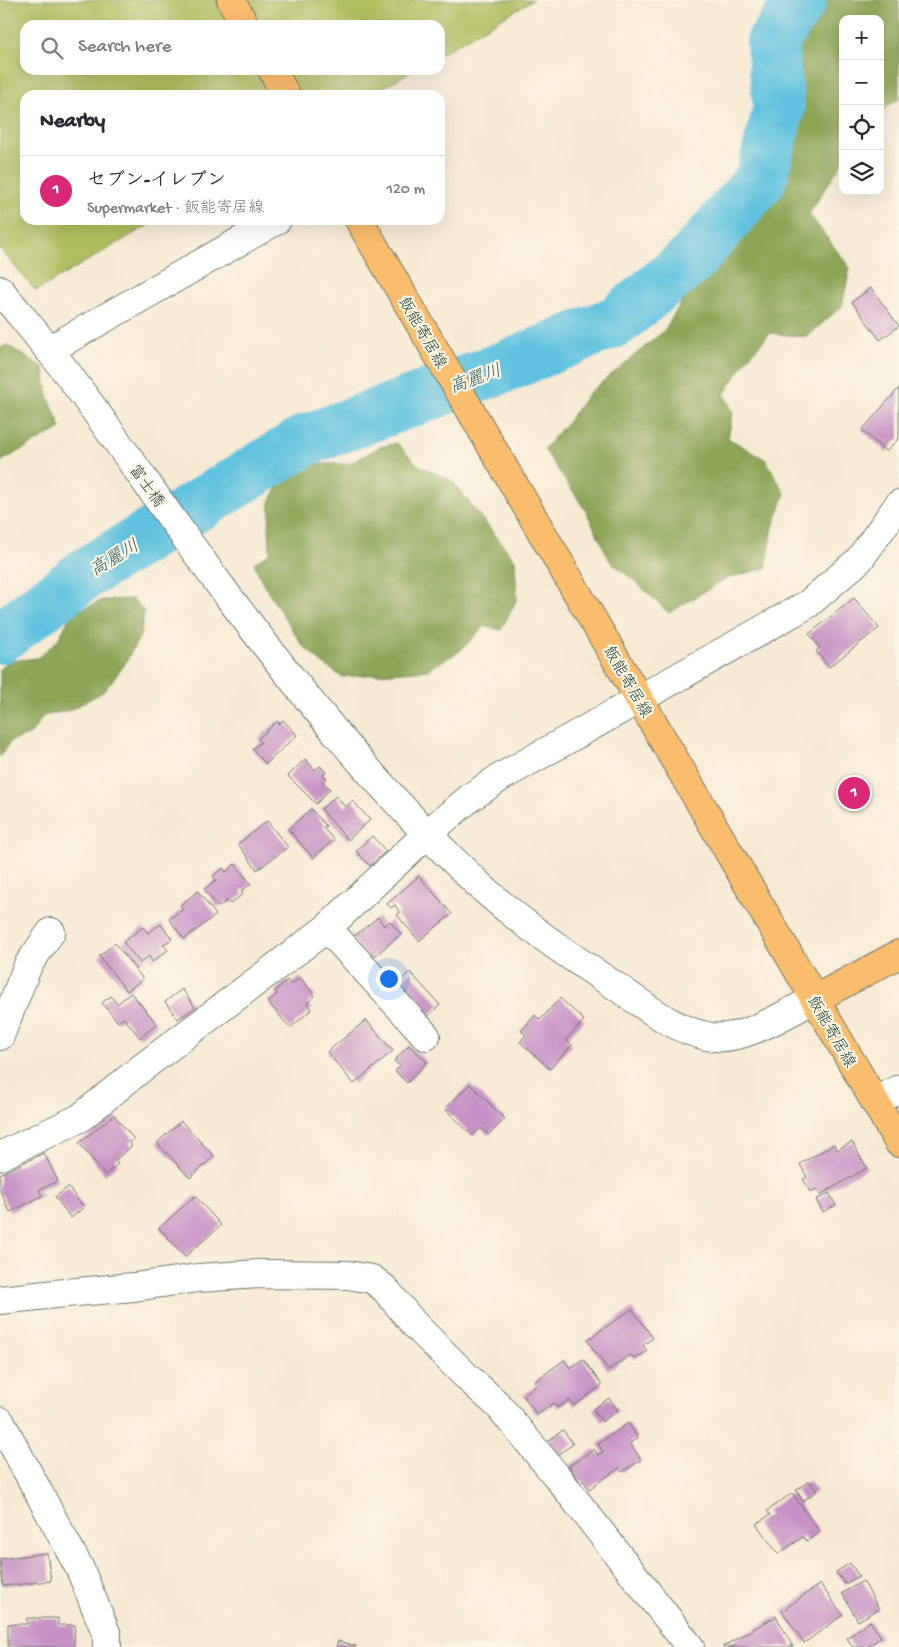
<!DOCTYPE html>
<html lang="en">
<head>
<meta charset="utf-8">
<style>
	body { margin:0; font-family:"Gochi Hand","Klee One",sans-serif; background:#f7f7f7; color:#2b2b33 }
	.controls { position:absolute; right:15px; top:15px; display:grid; overflow:hidden; border-radius:10px; box-shadow:0 5px 20px #0002 }
	.controls button { width:45px; height:45px; display:grid; place-items:center; padding:0; border:0; border-bottom:1px solid #e1e1e2; background:#fff; color:#2b2b33; font:25px sans-serif }
	.you { position:absolute; left:388px; top:978px; width:18px; height:18px; margin:-12px; border:4px solid #fff; border-radius:50%; background:#1a73e8; box-shadow:0 0 0 8px #1a73e833 }
	.badge { display:grid; place-items:center; width:32px; height:32px; border-radius:50%; background:#db2777; color:#fff; font-size:16px; font-weight:700 }
	.pin { position:absolute; translate:-50% -50%; border:2px solid #fff; box-shadow:0 1px 5px #0006 }
	.list { margin:0; padding:0; list-style:none }
	h2 { display:flex; justify-content:space-between; align-items:center; height:65px; margin:0; padding:0 20px; font-size:21px }
	h2 small { font-size:16px; font-weight:400; color:#7c7c81 }
	.list li { display:grid; grid-template-columns:32px 1fr auto; gap:15px; align-items:center; box-sizing:border-box; height:70px; padding:0 20px; border-top:1px solid #e1e1e2 }
	.list b { display:block; font-size:19px; white-space:nowrap }
	.list p { margin:0; font-size:16px; white-space:nowrap; color:#7c7c81 }
	.list em { font-size:16px; font-style:normal; color:#7c7c81 }
	.icon { flex:none; width:28px; height:28px; fill:none; stroke:currentColor; stroke-width:2; stroke-linecap:round; stroke-linejoin:round }
	.map { position:relative; flex:none; width:899px; height:1647px; overflow:hidden }
	.search { position:absolute; background:#fff; box-shadow:0 5px 20px #0002; left:20px; top:20px; width:425px; height:55px; display:flex; align-items:center; gap:12px; box-sizing:border-box; padding:0 18px; border-radius:15px; color:#7c7c81; font-size:19px }
	.panel { position:absolute; background:#fff; box-shadow:0 5px 20px #0002; left:20px; top:90px; width:425px; height:135px; border-radius:15px }
	.map>svg:first-child { display:block }
	.green { fill:#b1be60; stroke:#687e4a }
	.forest { fill:#8ca556; stroke:#567145 }
	.lines { fill:none; stroke-linecap:round; stroke-linejoin:round }
	.river { stroke:#61c2e0; stroke-width:52 }
	.building { fill:#c692c5 }
	.minor-casing { stroke:#6b7a6c; stroke-width:30 }
	.major-casing { stroke:#6b7a6c; stroke-width:30 }
	.minor { stroke:#fff; stroke-width:28 }
	.major { stroke:#fbbd6e; stroke-width:28 }
	.labels { text-anchor:middle; stroke-width:4.5; stroke-linejoin:round; paint-order:stroke }
	.street-label { font-size:16px; fill:#1f3d34; stroke:#fcf5e5 }
	.water-label { font-size:18px; font-style:italic; fill:#305e5f; stroke:#fcf5e5 }
</style>
</head>
<body>
<div class="map">
<svg width="899" height="1647" viewBox="0 0 899 1647">
	<rect width="100%" height="100%" fill="#fcf5e5"/>
	<filter id="ink" filterUnits="userSpaceOnUse"><feTurbulence type="fractalNoise" baseFrequency=".02" numOctaves="2"/><feDisplacementMap in="SourceGraphic" scale="10" xChannelSelector="R" yChannelSelector="G"/><feConvolveMatrix kernelMatrix="1 2 1 2 8 2 1 2 1" color-interpolation-filters="sRGB"/></filter>
	<filter id="wash" filterUnits="userSpaceOnUse"><feTurbulence type="fractalNoise" baseFrequency=".0096" numOctaves="4" result="noise"/><feDisplacementMap in="SourceGraphic" scale="20" xChannelSelector="R" yChannelSelector="G"/><feGaussianBlur stdDeviation="1.12" result="paint"/><feColorMatrix in="noise" values="0 0 0 0 0 0 0 0 0 0 0 0 0 0 0 0 0 1.4 0 .05"/><feComposite in="paint" operator="in"/></filter>
	<g filter="url(#wash)">
		<rect width="100%" height="100%" fill="#f7ead3"/>
		<path class="green" d="M0,0H533L440,54V25H25V70H413L371,95H25V220H157L36,291L0,249Z"/>
		<g class="forest">
			<path d="M797,0H899V99L889,105L880,114V19H843V161L809,214L850,268L842,306L807,337L770,333L747,359L724,394L733,412L728,438L766,460L785,494L773,527L766,568L725,579L669,613L637,583L610,561L586,511L544,449L566,424L589,393L664,331L689,290L750,220L772,186L790,152L794,104L786,65L793,35L801,18Z"/>
			<path d="M7,345L44,368L48,396L61,428L0,462V348Z"/>
			<path d="M397,443L418,465L452,481L515,560L517,599L501,630L485,626L460,651L427,670L342,677L322,663L302,645L263,584L254,563L270,553L269,528L270,501L282,480L304,464H349L380,447Z"/>
			<path d="M133,599L144,611L141,634L133,649L123,667L103,692L70,710L43,716L31,734L11,741L0,757V669L10,661L38,658L58,640L71,615L102,600Z"/>
		</g>
		<g class="lines">
			<path class="river" d="M0,638L85,574L304,441L512,364L617,321L690,261L761,179L779,107L772,43L801,0"/>
		</g>
		<g id="blocks">
			<g class="building">
				<path d="M871,288L899,326L880,340L852,302Z"/>
				<path d="M899,388V438L886,452L862,430Z"/>
				<path d="M854,598L879,628L829,667L816,651L820,648L809,634Z"/>
				<path d="M283,720L297,735L266,764L252,749L261,742L258,739L277,721L279,724Z"/>
				<path d="M305,759L315,770L320,766L326,772L323,775L327,778L323,782L330,789L316,804L288,776Z"/>
				<path d="M336,796L345,807L353,801L370,820L348,840L321,809Z"/>
				<path d="M311,809L326,826L323,828L334,840L313,858L288,829Z"/>
				<path d="M267,821L288,847L257,870L238,844Z"/>
				<path d="M372,836L386,851L370,866L356,851Z"/>
				<path d="M235,864L251,884L241,891L243,894L230,904L227,901L218,907L204,889L216,880L213,876L223,868L226,872Z"/>
				<path d="M419,876L452,914L419,941L397,915L400,913L395,905L391,908L387,904Z"/>
				<path d="M198,891L216,915L184,939L169,919L183,909L180,905Z"/>
				<path d="M378,917L384,926L390,921L401,934L370,960L352,938Z"/>
				<path d="M161,924L172,939L163,945L168,950L152,962L149,956L140,963L123,942L143,927L148,933Z"/>
				<path d="M115,943L143,979L127,991L99,956Z"/>
				<path d="M410,972L440,1005L424,1020L394,986Z"/>
				<path d="M300,977L315,996L307,1003L312,1009L290,1028L268,1002L277,994L275,991L287,980L291,985Z"/>
				<path d="M182,989L195,1007L178,1019L165,1002Z"/>
				<path d="M131,993L157,1024L140,1038L124,1018L118,1022L102,1003L111,996L117,1004Z"/>
				<path d="M560,998L584,1020L566,1040L572,1045L550,1069L520,1042L526,1035L521,1031L535,1015L540,1020Z"/>
				<path d="M366,1020L393,1051L354,1084L327,1052Z"/>
				<path d="M409,1045L427,1062L407,1083L395,1071L400,1066L394,1061Z"/>
				<path d="M470,1084L505,1119L488,1135L481,1128L473,1136L445,1109Z"/>
				<path d="M114,1115L134,1139L129,1142L132,1146L115,1160L118,1164L105,1175L79,1143Z"/>
				<path d="M181,1121L214,1156L190,1178L157,1143Z"/>
				<path d="M852,1142L867,1168L820,1195L817,1189L810,1192L803,1179L807,1177L800,1164L834,1144L837,1150Z"/>
				<path d="M44,1153L58,1181L39,1190L42,1196L10,1212L0,1191V1174Z"/>
				<path d="M68,1187L84,1207L71,1218L55,1197Z"/>
				<path d="M829,1193L836,1205L823,1212L816,1200Z"/>
				<path d="M195,1196L221,1225L185,1257L159,1228Z"/>
				<path d="M632,1309L653,1338L643,1345L647,1351L635,1359L631,1355L608,1370L587,1340Z"/>
				<path d="M583,1359L602,1385L574,1406L569,1400L558,1408L554,1403L537,1415L523,1395L537,1385L534,1382L564,1360L570,1368Z"/>
				<path d="M609,1398L618,1410L602,1422L593,1409Z"/>
				<path d="M628,1423L638,1438L630,1443L641,1460L622,1472L619,1468L589,1489L583,1480L580,1483L569,1466L594,1449L598,1455L603,1452L598,1444Z"/>
				<path d="M563,1430L573,1444L555,1457L545,1443Z"/>
				<path d="M809,1481L817,1491L803,1501L796,1490Z"/>
				<path d="M792,1493L820,1532L807,1541L803,1537L778,1554L756,1524L770,1515L767,1511Z"/>
				<path d="M47,1553L51,1581L3,1586L0,1559Z"/>
				<path d="M850,1563L859,1576L845,1584L836,1572Z"/>
				<path d="M863,1581L879,1609L858,1621L842,1593Z"/>
				<path d="M820,1584L843,1615L804,1643L782,1611Z"/>
				<path d="M776,1616L793,1647H722Z"/>
				<path d="M27,1618H58V1625H75L74,1647H8V1624H27Z"/>
				<path d="M870,1621L881,1637L867,1647H853L847,1638Z"/>
				<path d="M338,1641L356,1646V1647H336Z"/>
			</g>
		</g>
	</g>
	<g filter="url(#ink)">
		<use href="#blocks" fill-opacity="0" stroke="#6b7a6c" stroke-width="1"/>
		<g class="lines">
			<defs>
				<g id="minor">
					<path d="M0,290C25,321 52,352 76,385C126,452 172,521 222,588C300,692 381,793 476,882C514,918 566,954 611,983C642,1003 675,1032 712,1037C745,1041 786,1013 815,999"/>
					<path d="M49,350L277,220"/>
					<path d="M327,928L426,1036"/>
					<path d="M0,1036L28,965L51,932"/>
					<path d="M875,1102L899,1089"/>
					<path d="M0,1156L80,1118L143,1067L327,928L428,833L471,797L501,777L808,604L859,560L899,504"/>
					<path d="M0,1300L65,1293L134,1287L198,1278L259,1274L348,1275L372,1279L385,1289L415,1325L467,1377L498,1405L555,1474L690,1647"/>
					<path d="M0,1421L80,1569L107,1635V1647"/>
				</g>
				<g id="major">
					<path d="M231,0L245,25"/>
					<path d="M272,70L286,95"/>
					<path d="M359,220L899,1143"/>
					<path d="M815,999L899,954"/>
				</g>
			</defs>
			<use href="#minor" class="minor-casing"/>
			<use href="#major" class="major-casing"/>
			<use href="#minor" class="minor"/>
			<use href="#major" class="major"/>
		</g>
	</g>
	<g class="labels">
		<g class="street-label">
			<text transform="translate(424 332) rotate(60)" y="6">飯能寄居線</text>
			<text transform="translate(148 485) rotate(54)" y="6">富士橋</text>
			<text transform="translate(629 681) rotate(60)" y="6">飯能寄居線</text>
			<text transform="translate(833 1031) rotate(60)" y="6">飯能寄居線</text>
		</g>
		<g class="water-label">
			<text transform="translate(475 378) rotate(-20)" y="6">高麗川</text>
			<text transform="translate(114 557) rotate(-31)" y="6">高麗川</text>
		</g>
	</g>
</svg>
<div class="controls">
<button>+</button>
<button>−</button>
<button><svg class="icon" aria-label="locate" viewBox="0 0 24 24"><circle cx="12" cy="12" r="6"/><path d="M12 2v4M12 18v4M2 12h4M18 12h4"/></svg></button>
<button><svg class="icon" aria-label="layers" viewBox="0 0 24 24"><path d="M12 4l9 5-9 5-9-5zM3 14l9 5 9-5"/></svg></button>
</div>
<div class="you"></div>
<div class="pin badge" style="left:854px;top:793px">1</div>
<div class="search"><svg class="icon" aria-label="search" viewBox="0 0 24 24"><circle cx="10" cy="10" r="6"/><path d="M15 15l6 6"/></svg>Search here</div>
<section class="panel">
<h2>Nearby<small></small></h2>
<ul class="list">
<li><span class="badge">1</span><div><b>セブン-イレブン</b><p>Supermarket · 飯能寄居線</p></div><em>120 m</em></li>
</ul>
</section>
</div>
</body>
</html>
